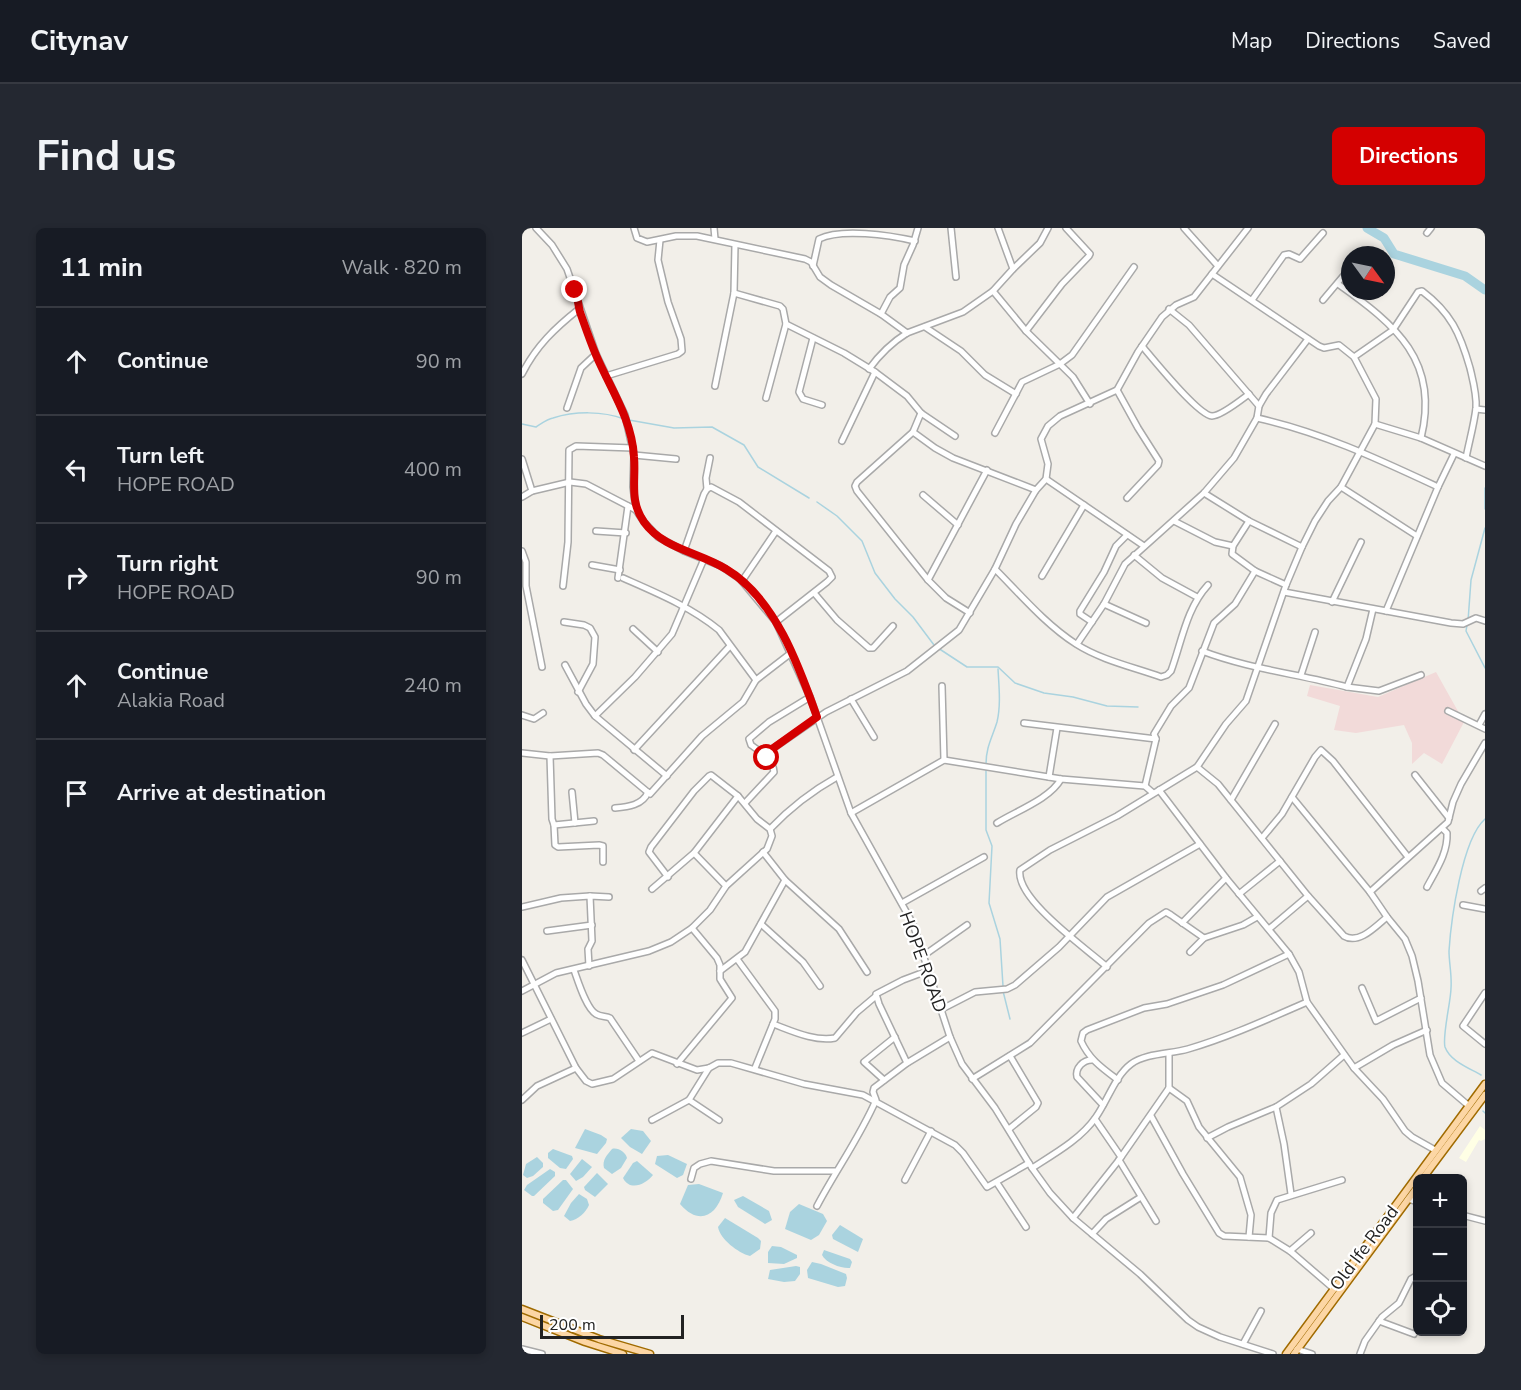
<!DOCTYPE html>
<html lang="en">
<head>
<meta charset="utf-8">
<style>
	body { margin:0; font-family:"Nunito Sans",sans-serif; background:#242831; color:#f1f3f6 }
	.controls { position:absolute; right:18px; bottom:18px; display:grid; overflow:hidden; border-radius:9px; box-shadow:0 3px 9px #0003 }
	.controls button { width:54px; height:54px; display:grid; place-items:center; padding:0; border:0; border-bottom:2px solid #363941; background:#171b24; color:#f1f3f6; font:30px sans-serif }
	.compass { position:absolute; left:819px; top:18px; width:54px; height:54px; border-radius:50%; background:#171b24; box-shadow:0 3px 9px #0003; rotate:123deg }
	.scale { position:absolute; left:18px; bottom:15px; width:144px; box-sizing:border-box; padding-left:6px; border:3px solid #222; border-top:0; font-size:16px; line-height:21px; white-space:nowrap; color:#222; -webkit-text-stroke:4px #fff; paint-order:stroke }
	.stop { position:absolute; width:18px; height:18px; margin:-14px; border:4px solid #d40000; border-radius:50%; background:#fff }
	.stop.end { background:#d40000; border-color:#fff; box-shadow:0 2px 6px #0008 }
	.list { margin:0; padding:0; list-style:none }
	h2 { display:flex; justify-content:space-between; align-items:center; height:78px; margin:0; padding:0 24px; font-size:26px }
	h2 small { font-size:20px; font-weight:400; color:#9ea1a6 }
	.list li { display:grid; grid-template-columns:39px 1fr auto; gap:18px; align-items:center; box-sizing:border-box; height:108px; padding:0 24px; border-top:2px solid #363941 }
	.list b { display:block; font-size:22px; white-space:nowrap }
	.list p { margin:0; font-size:20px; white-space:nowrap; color:#9ea1a6 }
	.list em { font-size:20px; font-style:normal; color:#9ea1a6 }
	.icon { flex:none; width:33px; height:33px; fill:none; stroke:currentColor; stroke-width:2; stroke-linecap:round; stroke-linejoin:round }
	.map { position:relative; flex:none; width:963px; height:1126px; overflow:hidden; border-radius:9px }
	header { display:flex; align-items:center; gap:36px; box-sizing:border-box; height:84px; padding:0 30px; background:#171b24; border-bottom:2px solid #363941 }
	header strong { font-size:28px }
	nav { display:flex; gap:33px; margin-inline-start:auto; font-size:21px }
	.intro { display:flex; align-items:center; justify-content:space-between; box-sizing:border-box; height:144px; padding:0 36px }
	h1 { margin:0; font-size:42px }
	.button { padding:15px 27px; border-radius:9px; background:#d40000; color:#fff; font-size:21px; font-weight:700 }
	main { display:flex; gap:36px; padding:0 36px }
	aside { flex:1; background:#171b24; border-radius:9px; box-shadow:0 3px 9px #0003 }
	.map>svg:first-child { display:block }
	.commercial { fill:#f2dad9 }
	.education { fill:#ffffe5 }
	.water { fill:#aad3df }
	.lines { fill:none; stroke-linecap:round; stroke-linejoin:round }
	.stream { stroke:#aad3df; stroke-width:1.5 }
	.river { stroke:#aad3df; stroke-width:9 }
	.minor-casing { stroke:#a9a9a9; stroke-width:8 }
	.major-casing { stroke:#a06b00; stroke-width:9 }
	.minor { stroke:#fff; stroke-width:5 }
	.major { stroke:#fcd6a4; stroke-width:6 }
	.route { stroke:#d40000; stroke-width:8 }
	.labels { text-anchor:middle; stroke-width:4.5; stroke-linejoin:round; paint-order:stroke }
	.street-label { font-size:18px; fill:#222; stroke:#fff }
</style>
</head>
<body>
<header>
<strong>Citynav</strong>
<nav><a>Map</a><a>Directions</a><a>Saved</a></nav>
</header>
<div class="intro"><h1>Find us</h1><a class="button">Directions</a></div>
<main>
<aside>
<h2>11 min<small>Walk · 820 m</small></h2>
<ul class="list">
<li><svg class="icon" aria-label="ahead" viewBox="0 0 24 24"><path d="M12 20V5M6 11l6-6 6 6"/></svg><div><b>Continue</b></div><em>90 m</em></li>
<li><svg class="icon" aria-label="left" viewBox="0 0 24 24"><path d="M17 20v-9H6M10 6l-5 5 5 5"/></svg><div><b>Turn left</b><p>HOPE ROAD</p></div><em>400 m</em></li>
<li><svg class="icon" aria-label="right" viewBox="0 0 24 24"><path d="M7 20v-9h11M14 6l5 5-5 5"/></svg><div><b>Turn right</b><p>HOPE ROAD</p></div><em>90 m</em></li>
<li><svg class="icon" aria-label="ahead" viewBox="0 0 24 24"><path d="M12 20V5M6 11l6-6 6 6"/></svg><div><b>Continue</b><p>Alakia Road</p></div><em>240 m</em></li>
<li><svg class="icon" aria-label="arrive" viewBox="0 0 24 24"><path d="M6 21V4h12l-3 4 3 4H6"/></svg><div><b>Arrive at destination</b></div></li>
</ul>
</aside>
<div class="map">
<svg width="963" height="1126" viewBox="0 0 963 1126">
	<rect width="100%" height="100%" fill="#f2efe9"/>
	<path class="commercial" d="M914,444L942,494L920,536L902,525L890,536V515L882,497L834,505L812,502L818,478L785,468L788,457L856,469Z"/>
	<path class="education" d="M958,898L963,902V911L959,913L957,912L944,934L937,930Z"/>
	<g class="water">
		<path d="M63,901L79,907L85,911L84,915L75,926L53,920Z"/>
		<path d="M109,901L121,903L129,913L120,926L108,919L99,910Z"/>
		<path d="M31,921L50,928L51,931L44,941L38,940L26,930V925Z"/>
		<path d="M90,921C96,919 104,925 105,930L99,940L90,946L82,940C80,932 85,927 90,921Z"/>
		<path d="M146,927L165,936L161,947L155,950L133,936L135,928Z"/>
		<path d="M15,929L21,935V939L11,948L5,950L1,947L4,936Z"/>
		<path d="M60,931L70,939L61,949L54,953L48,946Z"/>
		<path d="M115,933L131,947C124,956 108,964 101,950L111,935Z"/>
		<path d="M28,941L33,944V948L12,968H10L2,962L5,957Z"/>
		<path d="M75,945L86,956L73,969L63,962L62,959Z"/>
		<path d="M41,952H44L51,961L36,982L31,983L21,975V971Z"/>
		<path d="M177,956L201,965C194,988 177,998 158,976L166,957Z"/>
		<path d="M57,966L65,971L67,977C64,984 56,992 48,993L42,988L49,975Z"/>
		<path d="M221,968L247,983L250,992L243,996L216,979L212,972Z"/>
		<path d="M277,976L301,986L305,993L297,1007L289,1012L263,1001L268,984Z"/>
		<path d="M203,990L236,1010L239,1013L238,1021L228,1028C216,1025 198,1011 196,999Z"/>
		<path d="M318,997L341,1011L336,1024L311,1011L310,1007Z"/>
		<path d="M250,1018L259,1019L275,1027V1030L262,1036L246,1035V1024Z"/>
		<path d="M302,1022L328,1031L330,1034L328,1040C320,1041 304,1035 300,1027Z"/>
		<path d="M290,1034L299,1036L324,1046L325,1050L323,1058L316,1059L286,1050L285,1042Z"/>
		<path d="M274,1038L278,1039V1046L273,1053L262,1054L246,1051L248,1042Z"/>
	</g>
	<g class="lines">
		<g class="stream">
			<path d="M107,192L152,200L190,199L222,217L236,239L287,270"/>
			<path d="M0,196L14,199C19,196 25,191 31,190C53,183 81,183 102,191"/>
			<path d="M963,260V281"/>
			<path d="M295,274L315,288L340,313L353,345L373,371L391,389L412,417"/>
			<path d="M946,393L949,352L963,300"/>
			<path d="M945,397L944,403L963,440"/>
			<path d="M416,420L445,439H476L493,455L522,465L551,469L585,478L616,479"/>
			<path d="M464,536C464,519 470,510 475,494C479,477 477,459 476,441"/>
			<path d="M464,541V602L470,618L467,675L478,711L481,758"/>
			<path d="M481,763L488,791"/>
			<path d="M959,847C947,840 928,833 923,819C920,808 929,773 929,760C930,747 927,735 927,723C929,692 940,611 963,591"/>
			<path d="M961,883L963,885"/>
		</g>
		<path class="river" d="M845,0L862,10L872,26L943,48L963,62"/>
		<defs>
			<g id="minor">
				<path d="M14,0L30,17L45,41L74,126L103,187L112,227L111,259L114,282L122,294L136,309L162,323L199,338L218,351L254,394L288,469L329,585L391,696L428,809L440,836L473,880L510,940L528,965L551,990L618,1046L666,1092L676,1099L698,1109L751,1126"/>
				<path d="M112,0L115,10L125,14L154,8H175L283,31L289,34L298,49L309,57L359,86L385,105"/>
				<path d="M192,0L193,11"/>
				<path d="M429,0L434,49"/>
				<path d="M476,0L491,41L471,63L504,103L551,149L568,176"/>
				<path d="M662,0L696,38"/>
				<path d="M905,5L909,0"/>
				<path d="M291,38L297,11C319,0 367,7 393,13"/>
				<path d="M491,41L518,15L526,0"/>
				<path d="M816,56C874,97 918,133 899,210"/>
				<path d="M212,65L258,78L261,81L264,96L322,125L353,144L385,168L399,185L433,208"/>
				<path d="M730,72L762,27L767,26L778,31L801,5"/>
				<path d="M801,72L828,40"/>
				<path d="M647,81L667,97L737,178"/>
				<path d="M359,86L368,69L378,60L382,37L391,17L396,0"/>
				<path d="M403,99L439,123L463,147L494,166"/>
				<path d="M504,103L540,56L567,28L568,26L544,0"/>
				<path d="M291,110L277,164L281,171L300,177"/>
				<path d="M620,118C631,131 676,187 690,188C699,188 719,172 727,166"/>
				<path d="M832,129L871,102L896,64L900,63C929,85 938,105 948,140C951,153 955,167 954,180C952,197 947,214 944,230"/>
				<path d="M347,141C358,126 369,115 385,105L441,84L471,63"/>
				<path d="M0,146C14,118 33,100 57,81"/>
				<path d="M84,148L156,126L160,123L159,111L146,74L136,32L138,12"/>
				<path d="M193,158L212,65L213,17"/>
				<path d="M595,162L616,200L637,233L636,237L605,270"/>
				<path d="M244,170L264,96"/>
				<path d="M45,180L59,140L74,126"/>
				<path d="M954,181L963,182"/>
				<path d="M735,190C799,204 856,231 916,259"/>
				<path d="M853,196L899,210L963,238"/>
				<path d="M391,204L399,185"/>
				<path d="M473,205L500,154L538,136L550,127L612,39"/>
				<path d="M320,213L353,144"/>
				<path d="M112,227L154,231"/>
				<path d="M0,231L10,263"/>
				<path d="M524,251L622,318"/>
				<path d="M819,259L895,308"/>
				<path d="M185,261L184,250L188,230"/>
				<path d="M682,265L727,293L780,319"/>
				<path d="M401,267L436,297"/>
				<path d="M0,269L10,263L48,254L64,256L114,282"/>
				<path d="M652,293L693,314L711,318"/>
				<path d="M727,293L711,318L710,326L733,343L764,357"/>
				<path d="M74,303L104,305"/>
				<path d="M0,323L4,334V358L20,439"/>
				<path d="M162,323L182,266L185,261L189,259L217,274L307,343L310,349L305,354L254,394"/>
				<path d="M612,327L640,350L675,369"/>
				<path d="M70,337L98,342"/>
				<path d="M473,341C498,366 523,396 554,416C579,432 611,439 639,449L645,447L649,443C660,413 664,381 686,357"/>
				<path d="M520,348L562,277"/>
				<path d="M96,350L106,278"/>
				<path d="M101,350C135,365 169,379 197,402L234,452L269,425"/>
				<path d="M406,352L465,242"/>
				<path d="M220,353L254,303"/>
				<path d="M41,358L46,314L47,222L54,218L111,220"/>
				<path d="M762,364L929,395L941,396L954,390L963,393"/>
				<path d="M293,366L315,392L347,420H351L371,398"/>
				<path d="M810,374L839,314"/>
				<path d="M582,376L624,395"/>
				<path d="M864,383L916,259L932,226"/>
				<path d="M448,385L424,370L406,352L335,263L333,258L335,254L391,204L413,220L431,230L514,262"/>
				<path d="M42,394L62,397L68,400L73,409L71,436L56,464"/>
				<path d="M570,394L558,386V383L582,344L594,318L605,307"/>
				<path d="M111,401L136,424"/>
				<path d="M555,416L582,376L603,336L682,265L712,230L735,190L737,178L744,166L786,111"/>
				<path d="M680,423C727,441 777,446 825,459L844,411L851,381"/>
				<path d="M43,437L64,476L73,488L145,548"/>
				<path d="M779,447L793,404"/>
				<path d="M420,458L422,532"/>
				<path d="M825,459L857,463L899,447"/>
				<path d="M329,471L352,509"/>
				<path d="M926,483L963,501"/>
				<path d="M0,487L12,491L21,485"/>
				<path d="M73,488L113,449L150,406L182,331"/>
				<path d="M502,495L634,511"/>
				<path d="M957,497L963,486"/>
				<path d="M112,522L208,418"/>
				<path d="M0,525L28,528L76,525L81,527L128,566L180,508L221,474L234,452"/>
				<path d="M243,526L304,484L385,443L437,402L473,341L494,296L514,262L524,251L526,236L519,211L526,198L538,188L595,162L616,124L640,89L654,77L672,69L726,0"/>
				<path d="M28,528L30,591L32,597L33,617L36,619L77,617L81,618V634"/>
				<path d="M675,539L696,556L786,668L822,708C837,717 854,698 865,689"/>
				<path d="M893,547L927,590"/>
				<path d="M527,549L535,500"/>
				<path d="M623,558L634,511L632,506L649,478L667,460L692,395L713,376L733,343"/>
				<path d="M637,562L704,650L767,726L777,744L785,774L832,840L861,871L883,903L890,909L913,922"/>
				<path d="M50,564L53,595"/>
				<path d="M770,569L848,664L865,689L883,711L890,728L896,753L908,827L920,855L947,878"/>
				<path d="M709,572L753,496"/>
				<path d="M223,575L252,544C251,531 239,524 229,517L227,511L247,494L288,469"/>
				<path d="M93,580C106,579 121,577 126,564"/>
				<path d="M329,585L422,532L539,551L623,558L631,565"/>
				<path d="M475,595C494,583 528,571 539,551"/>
				<path d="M32,597L72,593"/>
				<path d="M248,601C268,580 290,563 315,549"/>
				<path d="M740,610L760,586L793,529L799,522L811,533L886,629"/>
				<path d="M172,625L204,658"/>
				<path d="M263,652L317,701L345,744"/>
				<path d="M905,659C914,642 926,625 925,605L920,600"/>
				<path d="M130,661L172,625L216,568"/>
				<path d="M959,663L963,660"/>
				<path d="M848,664L926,594L931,574L939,556L963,515"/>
				<path d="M717,666L758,633"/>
				<path d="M380,675L462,629"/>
				<path d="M941,677L963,681"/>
				<path d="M0,679L39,670L68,668L87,669"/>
				<path d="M660,695L704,650"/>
				<path d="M239,696L281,734L298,758"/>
				<path d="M747,701L786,668"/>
				<path d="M25,703L70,697"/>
				<path d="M668,724L682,710L721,697L735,689"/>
				<path d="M401,728L445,697"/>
				<path d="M215,731L253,783V791L233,840"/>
				<path d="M0,732L54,840L64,853L70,856L91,851L130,825L175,842L187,840L196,835H209L282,856L341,867L433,917L441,925L465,959L507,935"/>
				<path d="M67,738L66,721L70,713L68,668"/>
				<path d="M585,739C565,721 493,671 498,642L528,622L595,588L675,539L704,496L724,473L764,357L780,319L793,293L806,273L819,259L853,196L854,171L832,129L817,117L802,120L797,118L690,46"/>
				<path d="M52,742C56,753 64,780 74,786C79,789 84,788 88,790L117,833"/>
				<path d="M198,743L223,724L263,652L241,624"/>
				<path d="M840,760L854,793L899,770"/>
				<path d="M0,763L34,745L127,723L149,714L170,700L188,682L204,658L245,621L250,608L248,601L235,591L216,568L189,547L187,548L172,563L129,619L127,624L146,649"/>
				<path d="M963,765L941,798L963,816"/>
				<path d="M418,782L453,764L485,761L493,757L537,719L585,669L678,616"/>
				<path d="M251,796C270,803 293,814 313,810L335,784L354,768"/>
				<path d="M0,805L29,791"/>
				<path d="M570,832C561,832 553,840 555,849L581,877"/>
				<path d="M385,835L357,776L354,766L381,752L405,743"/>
				<path d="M155,836L210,770L198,751V737L195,730L170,700"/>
				<path d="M832,840L871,817L905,802"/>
				<path d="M450,851L508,815L627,695L644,684L649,687L682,710"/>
				<path d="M362,852L342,834L373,809"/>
				<path d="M596,852C580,840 567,831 559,813L561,805L565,802L622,780L645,776L701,757L767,726"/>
				<path d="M647,860L665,873L677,899L718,949L729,987L727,1009"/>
				<path d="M0,872L15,858L54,840"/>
				<path d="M167,872L197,892"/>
				<path d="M629,888L661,946L697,1005L702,1008L747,1010L768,1023L811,1060"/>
				<path d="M573,891L599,929"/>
				<path d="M130,892L167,872L187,840"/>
				<path d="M487,901L514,879L516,875L488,828"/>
				<path d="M685,910L706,899L754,879"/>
				<path d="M597,932L634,993"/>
				<path d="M510,940C532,926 559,911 574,889C586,872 593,848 609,836C624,825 649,826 666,821C707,809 746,791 785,774"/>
				<path d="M169,951L172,940L178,936L189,933L252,943H313"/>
				<path d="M383,952L409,903"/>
				<path d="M475,955L504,999"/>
				<path d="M769,966L762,916L754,879L789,856L822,827"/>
				<path d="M886,971L896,974"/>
				<path d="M295,978C314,942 338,909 354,872L351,864L352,860L385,835L428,809"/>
				<path d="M940,987L963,993"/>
				<path d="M551,990L597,932L647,860V826"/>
				<path d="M570,1006L584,991L619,969"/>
				<path d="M747,1010L749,985L755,972L820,952"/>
				<path d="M768,1023L789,1005"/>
				<path d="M857,1093L892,1106"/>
				<path d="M721,1116L739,1083"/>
				<path d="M0,1121L20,1126"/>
				<path d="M775,1121L790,1126"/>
				<path d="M838,1126L843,1113L860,1089L877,1075L889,1051L896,1047"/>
			</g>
			<g id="major">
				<path d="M901,950L963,867"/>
				<path d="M0,1081L77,1111L128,1126"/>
				<path d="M0,1089L63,1114L101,1126"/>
				<path d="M764,1126L963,856"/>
				<path d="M772,1126L896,958"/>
			</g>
		</defs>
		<use href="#minor" class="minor-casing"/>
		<use href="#major" class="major-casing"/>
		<use href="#minor" class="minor"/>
		<use href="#major" class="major"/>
	</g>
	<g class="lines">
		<path class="route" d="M53,62C56,69 56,77 58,84C63,98 68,113 74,127C88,160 110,191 112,229C114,252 107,273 122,294C141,321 177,324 204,341C253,370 277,438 295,489L243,526L245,530"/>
	</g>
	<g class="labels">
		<g class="street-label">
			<text transform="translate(401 734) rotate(70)" y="6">HOPE ROAD</text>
			<text transform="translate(842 1020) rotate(-53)" y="6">Old Ife Road</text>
		</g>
	</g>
</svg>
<div class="controls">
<button>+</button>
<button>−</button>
<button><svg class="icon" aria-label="locate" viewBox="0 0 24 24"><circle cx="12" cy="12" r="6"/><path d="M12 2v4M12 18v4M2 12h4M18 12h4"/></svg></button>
</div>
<svg class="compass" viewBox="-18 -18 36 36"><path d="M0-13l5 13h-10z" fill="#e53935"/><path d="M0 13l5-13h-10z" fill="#9ea1a6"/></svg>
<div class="scale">200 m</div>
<div class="stop" style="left:245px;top:530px"></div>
<div class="stop end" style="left:53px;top:62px"></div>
</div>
</main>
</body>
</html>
